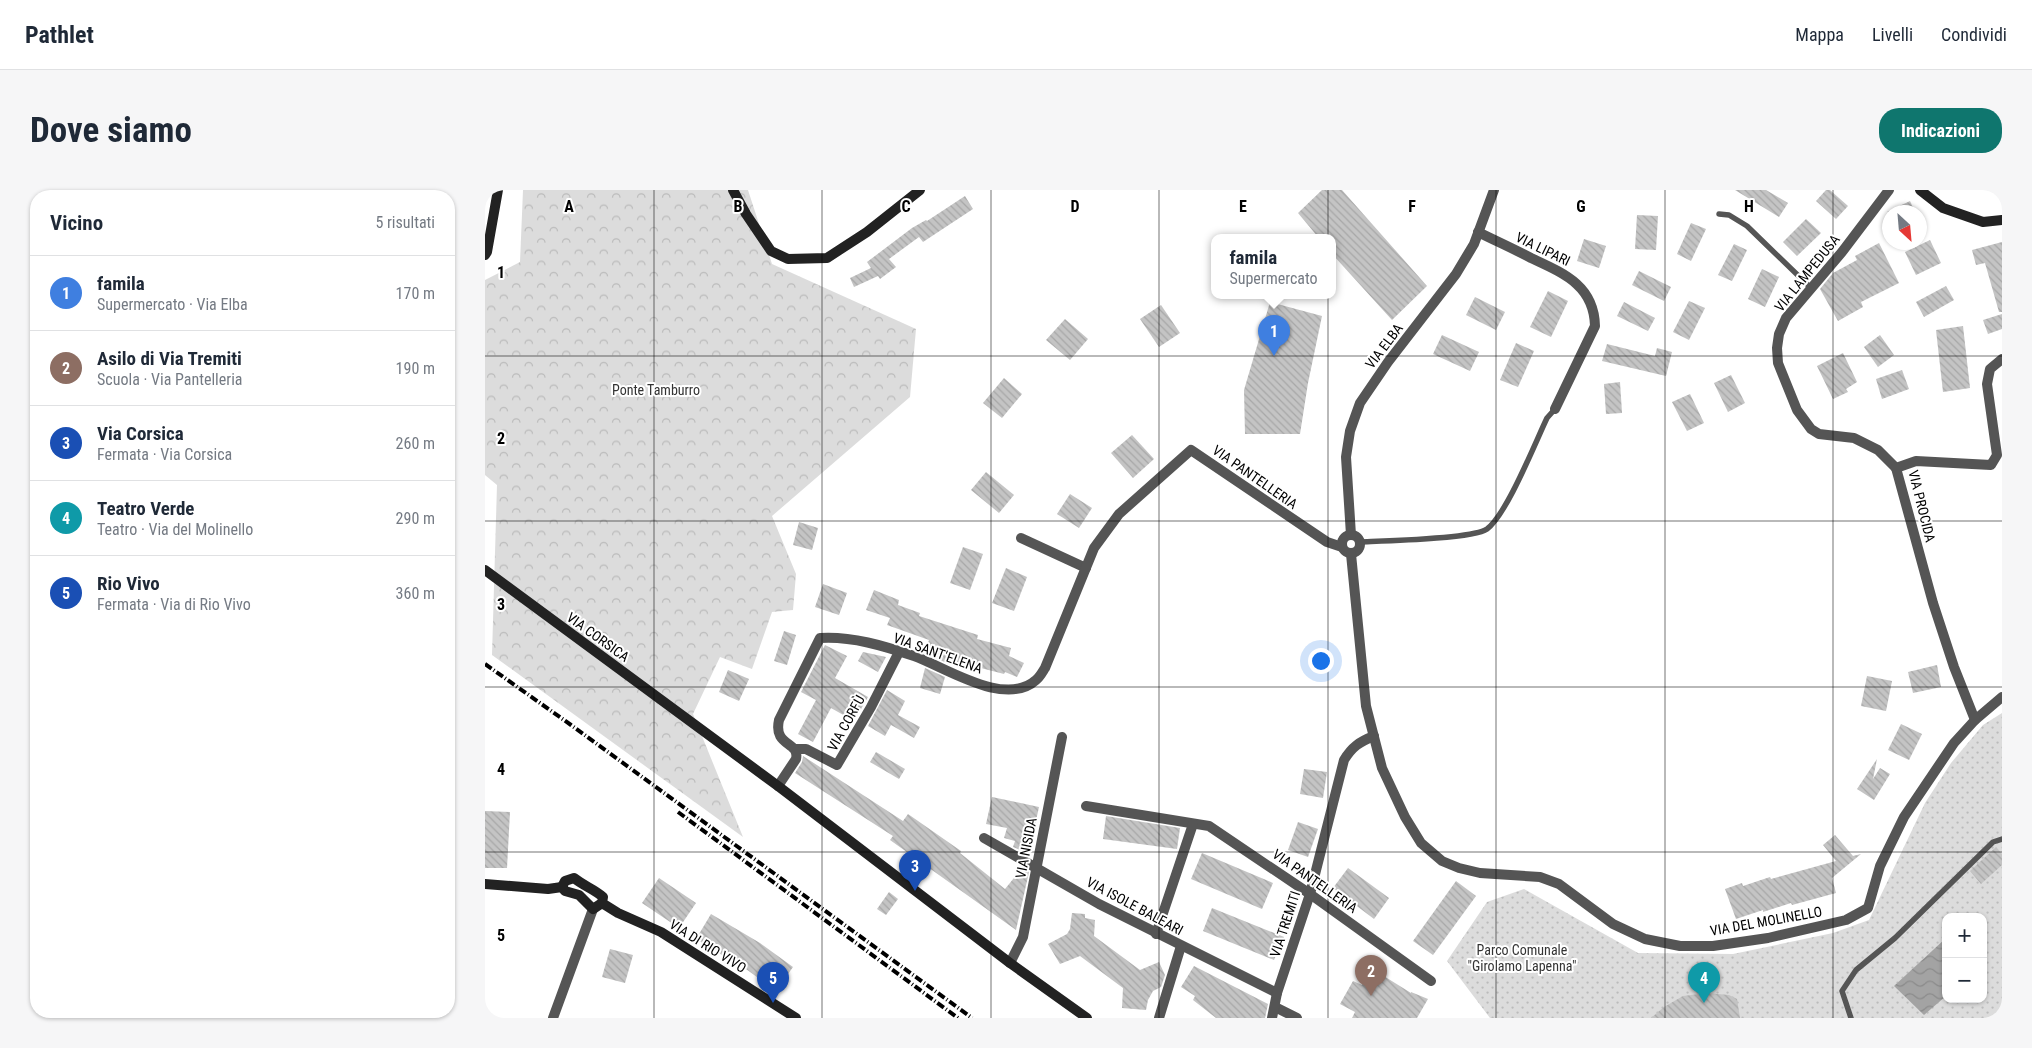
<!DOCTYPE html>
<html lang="it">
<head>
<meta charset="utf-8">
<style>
	body { margin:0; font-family:"Roboto Condensed",sans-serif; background:#f6f6f7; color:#1f2937 }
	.controls { position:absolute; right:15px; bottom:15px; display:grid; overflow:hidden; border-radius:10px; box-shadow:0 1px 4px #0004 }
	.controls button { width:45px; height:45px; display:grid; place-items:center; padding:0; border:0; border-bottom:1px solid #e0e1e3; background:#fff; color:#1f2937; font:25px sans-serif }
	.compass { position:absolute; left:1397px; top:15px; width:45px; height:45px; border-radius:50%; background:#fff; box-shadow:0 1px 4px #0004; rotate:154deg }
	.you { position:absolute; left:835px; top:470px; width:18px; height:18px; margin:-12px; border:4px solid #fff; border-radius:50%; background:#1a73e8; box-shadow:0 0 0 8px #1a73e833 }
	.badge { display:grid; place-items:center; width:32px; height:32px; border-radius:50%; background:#0f766e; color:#fff; font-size:16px; font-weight:700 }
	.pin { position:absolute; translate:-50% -41px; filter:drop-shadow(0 1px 2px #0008) }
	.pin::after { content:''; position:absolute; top:26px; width:18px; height:15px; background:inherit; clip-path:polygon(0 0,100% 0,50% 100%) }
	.popup { position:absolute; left:726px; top:44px; width:125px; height:65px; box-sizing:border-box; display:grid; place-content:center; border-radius:10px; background:#fff; filter:drop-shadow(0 1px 4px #0005); font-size:16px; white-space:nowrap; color:#747a83 }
	.popup b { font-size:19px; color:#1f2937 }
	.popup::after { content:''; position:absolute; left:50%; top:100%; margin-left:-10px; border:10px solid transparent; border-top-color:#fff }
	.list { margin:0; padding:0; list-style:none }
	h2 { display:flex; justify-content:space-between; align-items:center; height:65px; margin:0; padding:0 20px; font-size:21px }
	h2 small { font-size:16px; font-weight:400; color:#747a83 }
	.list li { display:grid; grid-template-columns:32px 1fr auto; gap:15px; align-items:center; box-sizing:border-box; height:75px; padding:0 20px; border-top:1px solid #e0e1e3 }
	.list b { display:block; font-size:19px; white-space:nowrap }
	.list p { margin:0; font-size:16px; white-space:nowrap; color:#747a83 }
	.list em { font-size:16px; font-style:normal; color:#747a83 }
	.map { position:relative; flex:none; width:1517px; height:828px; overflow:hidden; border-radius:20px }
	header { display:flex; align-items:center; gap:30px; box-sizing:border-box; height:70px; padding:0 25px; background:#fff; border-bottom:1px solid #e0e1e3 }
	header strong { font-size:24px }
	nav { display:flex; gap:28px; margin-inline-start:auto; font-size:18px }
	.intro { display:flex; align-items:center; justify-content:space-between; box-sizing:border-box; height:120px; padding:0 30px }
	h1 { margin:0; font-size:35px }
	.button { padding:12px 22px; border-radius:20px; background:#0f766e; color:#fff; font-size:18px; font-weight:700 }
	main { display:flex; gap:30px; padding:0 30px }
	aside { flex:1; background:#fff; border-radius:20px; box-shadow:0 1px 4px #0004 }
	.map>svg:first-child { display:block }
	.forest { fill:url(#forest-crowns) }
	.park { fill:url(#park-dots); fill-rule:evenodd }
	.water { fill:url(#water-waves) }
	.building { fill:url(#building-back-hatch) }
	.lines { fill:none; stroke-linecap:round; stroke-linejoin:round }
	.lane { stroke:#555; stroke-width:5.5 }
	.street { stroke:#555; stroke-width:10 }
	.secondary { stroke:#222; stroke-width:10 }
	.rail { stroke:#000; stroke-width:4; stroke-dasharray:8 2.5 1 2.5; stroke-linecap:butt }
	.grid { fill:none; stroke:#000; stroke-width:1; stroke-opacity:0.55 }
	.labels { text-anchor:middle; stroke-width:4; stroke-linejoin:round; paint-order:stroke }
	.street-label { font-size:14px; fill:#000; stroke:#fff }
	.park-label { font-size:14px; fill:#333; stroke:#fff }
	.grid-label { font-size:16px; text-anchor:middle; font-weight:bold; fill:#000; stroke:#fff; stroke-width:4; stroke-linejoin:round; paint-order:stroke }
</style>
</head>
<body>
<header>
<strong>Pathlet</strong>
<nav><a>Mappa</a><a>Livelli</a><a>Condividi</a></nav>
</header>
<div class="intro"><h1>Dove siamo</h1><a class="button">Indicazioni</a></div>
<main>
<aside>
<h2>Vicino<small>5 risultati</small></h2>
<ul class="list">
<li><span class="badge" style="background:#3f7fe0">1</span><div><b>famila</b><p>Supermercato · Via Elba</p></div><em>170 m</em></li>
<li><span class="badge" style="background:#8d6e63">2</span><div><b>Asilo di Via Tremiti</b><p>Scuola · Via Pantelleria</p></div><em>190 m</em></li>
<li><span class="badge" style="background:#1a4fb4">3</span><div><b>Via Corsica</b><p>Fermata · Via Corsica</p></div><em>260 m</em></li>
<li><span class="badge" style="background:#0f9aa8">4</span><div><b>Teatro Verde</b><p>Teatro · Via del Molinello</p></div><em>290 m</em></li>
<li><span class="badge" style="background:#1a4fb4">5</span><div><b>Rio Vivo</b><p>Fermata · Via di Rio Vivo</p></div><em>360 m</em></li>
</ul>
</aside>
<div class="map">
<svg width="1517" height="828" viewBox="0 0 1517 828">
	<defs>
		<pattern id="forest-crowns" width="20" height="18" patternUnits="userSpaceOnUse" patternTransform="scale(1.25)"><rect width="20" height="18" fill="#dcdcdc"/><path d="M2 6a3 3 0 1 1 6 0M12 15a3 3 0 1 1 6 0" fill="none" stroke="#bbb"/></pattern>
		<pattern id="park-dots" width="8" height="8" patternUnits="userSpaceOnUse" patternTransform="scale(1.25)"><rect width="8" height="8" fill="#dcdcdc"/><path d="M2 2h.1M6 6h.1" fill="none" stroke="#bbb" stroke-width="1.8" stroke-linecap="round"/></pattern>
		<pattern id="water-waves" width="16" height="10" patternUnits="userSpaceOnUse" patternTransform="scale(1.25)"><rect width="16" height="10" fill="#a3a3a3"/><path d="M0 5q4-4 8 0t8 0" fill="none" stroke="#8b8b8b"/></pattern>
		<pattern id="building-back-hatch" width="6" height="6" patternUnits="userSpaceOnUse" patternTransform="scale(1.25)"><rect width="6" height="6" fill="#c4c4c4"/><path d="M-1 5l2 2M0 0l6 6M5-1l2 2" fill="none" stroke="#a7a7a7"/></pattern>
	</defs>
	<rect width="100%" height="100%" fill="#fff"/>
	<path class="forest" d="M38,0H263L287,74L431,139L425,207L287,326L311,384L308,420L287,422L267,479L235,467L208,524L258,647L7,465L12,295L0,285V90L35,72Z"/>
	<path class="park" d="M1517,523V828H1005L962,771L1002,712L1039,699L1153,763L1248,764L1348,743L1384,730L1440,613L1466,573L1498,535ZM1461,727H1498V809H1461Z"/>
	<path class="water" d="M1461,748V806L1439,825L1409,796Z"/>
	<g class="building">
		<path d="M837,0H857L942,96L907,130L848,65V47H833L813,23Z"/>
		<path d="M1250,0H1281L1303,13L1294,27Z"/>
		<path d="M1341,0H1345L1363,16L1351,29L1331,11Z"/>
		<path d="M480,6L488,19L438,52L434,47L404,69L411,77L395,89L393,86L369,97L365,88L386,78L382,72L427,38L441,30L442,31Z"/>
		<path d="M1425,11L1430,22H1402Z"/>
		<path d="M1152,25L1173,26L1171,60L1150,59Z"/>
		<path d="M1321,29L1336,43L1312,66L1298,52Z"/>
		<path d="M1206,33L1221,39L1206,71L1192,64Z"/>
		<path d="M1099,49L1121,56L1114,78L1092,71Z"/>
		<path d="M1445,50L1456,73L1431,85L1420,62Z"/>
		<path d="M1517,52V122H1514L1500,73L1491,75L1487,60Z"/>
		<path d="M1394,53L1414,93L1376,112L1378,117L1353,131L1335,99L1348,83L1372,70L1370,66Z"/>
		<path d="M1249,54L1262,60L1247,91L1233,85Z"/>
		<path d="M1277,79L1294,87L1280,117L1263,109Z"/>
		<path d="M1154,81L1186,97L1179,111L1147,95Z"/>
		<path d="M1461,96L1469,110L1439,127L1431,112Z"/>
		<path d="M1063,101L1083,111L1066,147L1045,137Z"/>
		<path d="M990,107L1020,122L1011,140L981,125Z"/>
		<path d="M1204,111L1220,118L1204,150L1188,142Z"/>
		<path d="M785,112L837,126L823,193L815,244H760L759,200Z"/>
		<path d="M1139,112L1170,128L1163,141L1132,126Z"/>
		<path d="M676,115L695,143L674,157L655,129Z"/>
		<path d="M1517,124V139L1503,144L1498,130Z"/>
		<path d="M580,129L603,149L585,170L561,150Z"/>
		<path d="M1478,136L1485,198L1458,202L1451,140Z"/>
		<path d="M957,145L994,162L985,181L948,164Z"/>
		<path d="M1395,145L1409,165L1393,177L1379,157Z"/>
		<path d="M1031,153L1049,161L1033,197L1015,190Z"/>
		<path d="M1122,154L1170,166L1172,158L1187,162L1181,186L1117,171Z"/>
		<path d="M1358,163L1372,192L1361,199L1363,202L1348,209L1332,176Z"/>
		<path d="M1417,180L1424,199L1397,209L1391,189Z"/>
		<path d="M1246,185L1260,213L1243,222L1229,193Z"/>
		<path d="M519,188L537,204L517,228L498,213Z"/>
		<path d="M1135,192L1137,223L1121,224L1119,194Z"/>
		<path d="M1205,204L1219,233L1202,241L1187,212Z"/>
		<path d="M647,245L669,269L648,288L626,263Z"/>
		<path d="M501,282L529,305L514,323L486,300Z"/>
		<path d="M585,304L607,318L594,338L572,324Z"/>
		<path d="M314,332L333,338L327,360L308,355Z"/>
		<path d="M478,357L498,364L485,400L465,393Z"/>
		<path d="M521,378L542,387L529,421L507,413Z"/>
		<path d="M338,394L362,403L354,425L330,417Z"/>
		<path d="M389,400L414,410L413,415L435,423L434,426L493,445L492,449L526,458L524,466L539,473L532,487L520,482L519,484L465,470L464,474L444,465L440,462L444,450L402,435L405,428L381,420Z"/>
		<path d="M299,441L311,445L302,475L289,471Z"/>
		<path d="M340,455L362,466L350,488L383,507L369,531L346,518L328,552L313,544L331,510L316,502Z"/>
		<path d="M378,462L401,467L393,482L373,471Z"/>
		<path d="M1452,475L1456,497L1428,503L1423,482Z"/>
		<path d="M440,478L460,487L455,504L435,498Z"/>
		<path d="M243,480L264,489L254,511L234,502Z"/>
		<path d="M1382,486L1407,491L1401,521L1376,516Z"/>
		<path d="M402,500L420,511L413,525L435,537L429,548L406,535L400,546L383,536Z"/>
		<path d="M1416,534L1437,544L1424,570L1403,560Z"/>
		<path d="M391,562L420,579L414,589L385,572Z"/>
		<path d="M318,566L418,631L423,624L476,661L475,663L520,699L537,678L544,682L531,740L405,650L408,646L310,583L317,572Z"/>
		<path d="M1392,569L1388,589L1395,578L1405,584L1389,610L1372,599Z"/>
		<path d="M819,579L842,582L838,608L815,604Z"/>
		<path d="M507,607L554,617L548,644L542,642L538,661L528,657L530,651L519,648L522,638L501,634Z"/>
		<path d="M0,621L25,622L22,678H0Z"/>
		<path d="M621,626L695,638L692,659L618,649Z"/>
		<path d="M813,632L833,639L823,667L803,660Z"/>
		<path d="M1350,645L1368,666L1376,664L1347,688L1351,703L1307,715L1306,713L1278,722V720L1251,729L1240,699L1257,693L1258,696L1285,687L1286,689L1351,671L1338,655Z"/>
		<path d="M1511,657L1517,664V675L1496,694L1485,681Z"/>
		<path d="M717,663L788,693L777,719L706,689Z"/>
		<path d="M863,678L904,708L889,729L848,698Z"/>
		<path d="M174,688L211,713L194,738L157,713Z"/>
		<path d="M971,691L991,706L948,765L928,751Z"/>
		<path d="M404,702L413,709L401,725L392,719Z"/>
		<path d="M727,718L799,747L789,770L718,741Z"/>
		<path d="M587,723L600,724V728L610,730L609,746L655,780L674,772L680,785L676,797L668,801L663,810L661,820L637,818L638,798L595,766L575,774L563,754L582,744L585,739Z"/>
		<path d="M226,724L275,753L308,777L291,801L246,768L245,770L211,749Z"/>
		<path d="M125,759L148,765L140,793L117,787Z"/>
		<path d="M709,776L783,814L780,828H731L708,810L710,806L696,797Z"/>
		<path d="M886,778L926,803V802L943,809L932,828H867L870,822L855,814L868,791L877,795Z"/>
		<path d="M1222,803L1244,805L1252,809L1255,828H1166L1179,817L1198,806Z"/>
	</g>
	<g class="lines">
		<g class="lane">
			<path d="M1234,24L1244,25L1262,36L1326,98"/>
			<path d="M875,352C897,351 988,349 1002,339C1022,324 1050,253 1062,228L1070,219"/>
			<path d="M1366,828L1357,801L1371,780L1410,748L1508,652L1517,649"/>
			<path d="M1516,828L1517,826"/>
		</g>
		<g class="street">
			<path d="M1404,0L1357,62L1301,128L1294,144L1292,158L1293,173L1312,220L1326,239L1334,244L1369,248L1393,260L1411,278"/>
			<path d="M993,42C1011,51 1029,59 1046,68C1078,83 1109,95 1110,136L1070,219"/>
			<circle cx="866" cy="354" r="9"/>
			<path d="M866,345L861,267L865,241L875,213L903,172L971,84L989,54L1009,0"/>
			<path d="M536,348L601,378"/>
			<path d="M866,364L881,516L897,578L920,627L936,653L957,671L974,678L995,683L1055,687L1074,694L1128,734L1160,749L1195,756H1228L1283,748L1361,730L1383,718L1395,676L1419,627L1469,553L1490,530L1517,507"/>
			<path d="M1490,530L1469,477L1448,413L1411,278L1431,271L1506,275L1512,265L1502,194L1505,179L1517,169"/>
			<path d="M310,559H321L352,575L386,517L414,462"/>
			<path d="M293,596L311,569C315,551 288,557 294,530L335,448C367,446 399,456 429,466C460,477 520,518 551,490C555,487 558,481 560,478L609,358L634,324L706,260L842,352L857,357"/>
			<path d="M601,616L724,636L825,704L946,791"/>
			<path d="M499,648L614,714L792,803"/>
			<path d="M671,744L708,634"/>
			<path d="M525,773L538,747L577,547"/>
			<path d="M790,817L812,828"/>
			<path d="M68,828L108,719"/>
			<path d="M674,828L696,756"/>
			<path d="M787,828L792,803L825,704L859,570C867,557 874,552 889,546"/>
		</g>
		<g class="secondary">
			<path d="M248,0L261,24L286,61L303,69L342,68L382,42L435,0"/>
			<path d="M1435,0L1458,18L1498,32L1517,30"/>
			<path d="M0,65L2,62L13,0"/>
			<path d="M0,380L293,596L525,773L602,828"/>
			<path d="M0,694L63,699L77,697"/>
			<path d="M117,713L108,719L94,705L80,701L77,697L80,691L89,688C99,696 109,699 118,707L117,713L133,723L176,742L311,828"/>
		</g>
		<g class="rail">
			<path d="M0,474L86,535L487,828"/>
			<path d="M193,622L473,828"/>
		</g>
	</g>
	<path class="grid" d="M169,0V828M337,0V828M506,0V828M674,0V828M843,0V828M1011,0V828M1180,0V828M1348,0V828M0,166H1517M0,331H1517M0,497H1517M0,662H1517"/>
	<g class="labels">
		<g class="street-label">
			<text transform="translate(1058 59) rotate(26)" y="5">VIA LIPARI</text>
			<text transform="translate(1322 83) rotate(-51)" y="5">VIA LAMPEDUSA</text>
			<text transform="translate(899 156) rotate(-53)" y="5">VIA ELBA</text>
			<text transform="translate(770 287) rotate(35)" y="5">VIA PANTELLERIA</text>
			<text transform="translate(1437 316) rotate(76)" y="5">VIA PROCIDA</text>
			<text transform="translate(113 447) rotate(36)" y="5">VIA CORSICA</text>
			<text transform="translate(453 463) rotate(20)" y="5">VIA SANT'ELENA</text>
			<text transform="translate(361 533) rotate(-61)" y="5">VIA CORFÙ</text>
			<text transform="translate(541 658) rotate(-79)" y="5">VIA NISIDA</text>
			<text transform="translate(830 691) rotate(35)" y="5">VIA PANTELLERIA</text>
			<text transform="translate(650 716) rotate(28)" y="5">VIA ISOLE BALEARI</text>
			<text transform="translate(1281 731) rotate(-10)" y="5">VIA DEL MOLINELLO</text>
			<text transform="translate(800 734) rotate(-72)" y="5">VIA TREMITI</text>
			<text transform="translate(223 756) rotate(32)" y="5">VIA DI RIO VIVO</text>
		</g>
		<g class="park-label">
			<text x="171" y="205">Ponte Tamburro</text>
			<text x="1037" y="765">Parco Comunale<tspan x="1037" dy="16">"Girolamo Lapenna"</tspan></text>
		</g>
	</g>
	<g class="grid-label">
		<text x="84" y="22">A</text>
		<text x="253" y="22">B</text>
		<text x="421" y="22">C</text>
		<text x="590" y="22">D</text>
		<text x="758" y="22">E</text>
		<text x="927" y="22">F</text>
		<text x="1096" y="22">G</text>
		<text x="1264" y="22">H</text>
		<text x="16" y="88">1</text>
		<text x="16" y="254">2</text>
		<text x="16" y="420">3</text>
		<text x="16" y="585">4</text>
		<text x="16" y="751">5</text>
	</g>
</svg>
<div class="controls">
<button>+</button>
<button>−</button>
</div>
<svg class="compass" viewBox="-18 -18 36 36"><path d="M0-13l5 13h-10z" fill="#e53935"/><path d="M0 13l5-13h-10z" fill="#747a83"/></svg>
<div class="you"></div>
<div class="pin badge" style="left:789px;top:166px;background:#3f7fe0">1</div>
<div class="popup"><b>famila</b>Supermercato</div>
<div class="pin badge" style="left:886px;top:806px;background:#8d6e63">2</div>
<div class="pin badge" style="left:430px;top:701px;background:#1a4fb4">3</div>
<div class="pin badge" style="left:1219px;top:813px;background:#0f9aa8">4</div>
<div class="pin badge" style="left:288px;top:813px;background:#1a4fb4">5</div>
</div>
</main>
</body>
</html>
